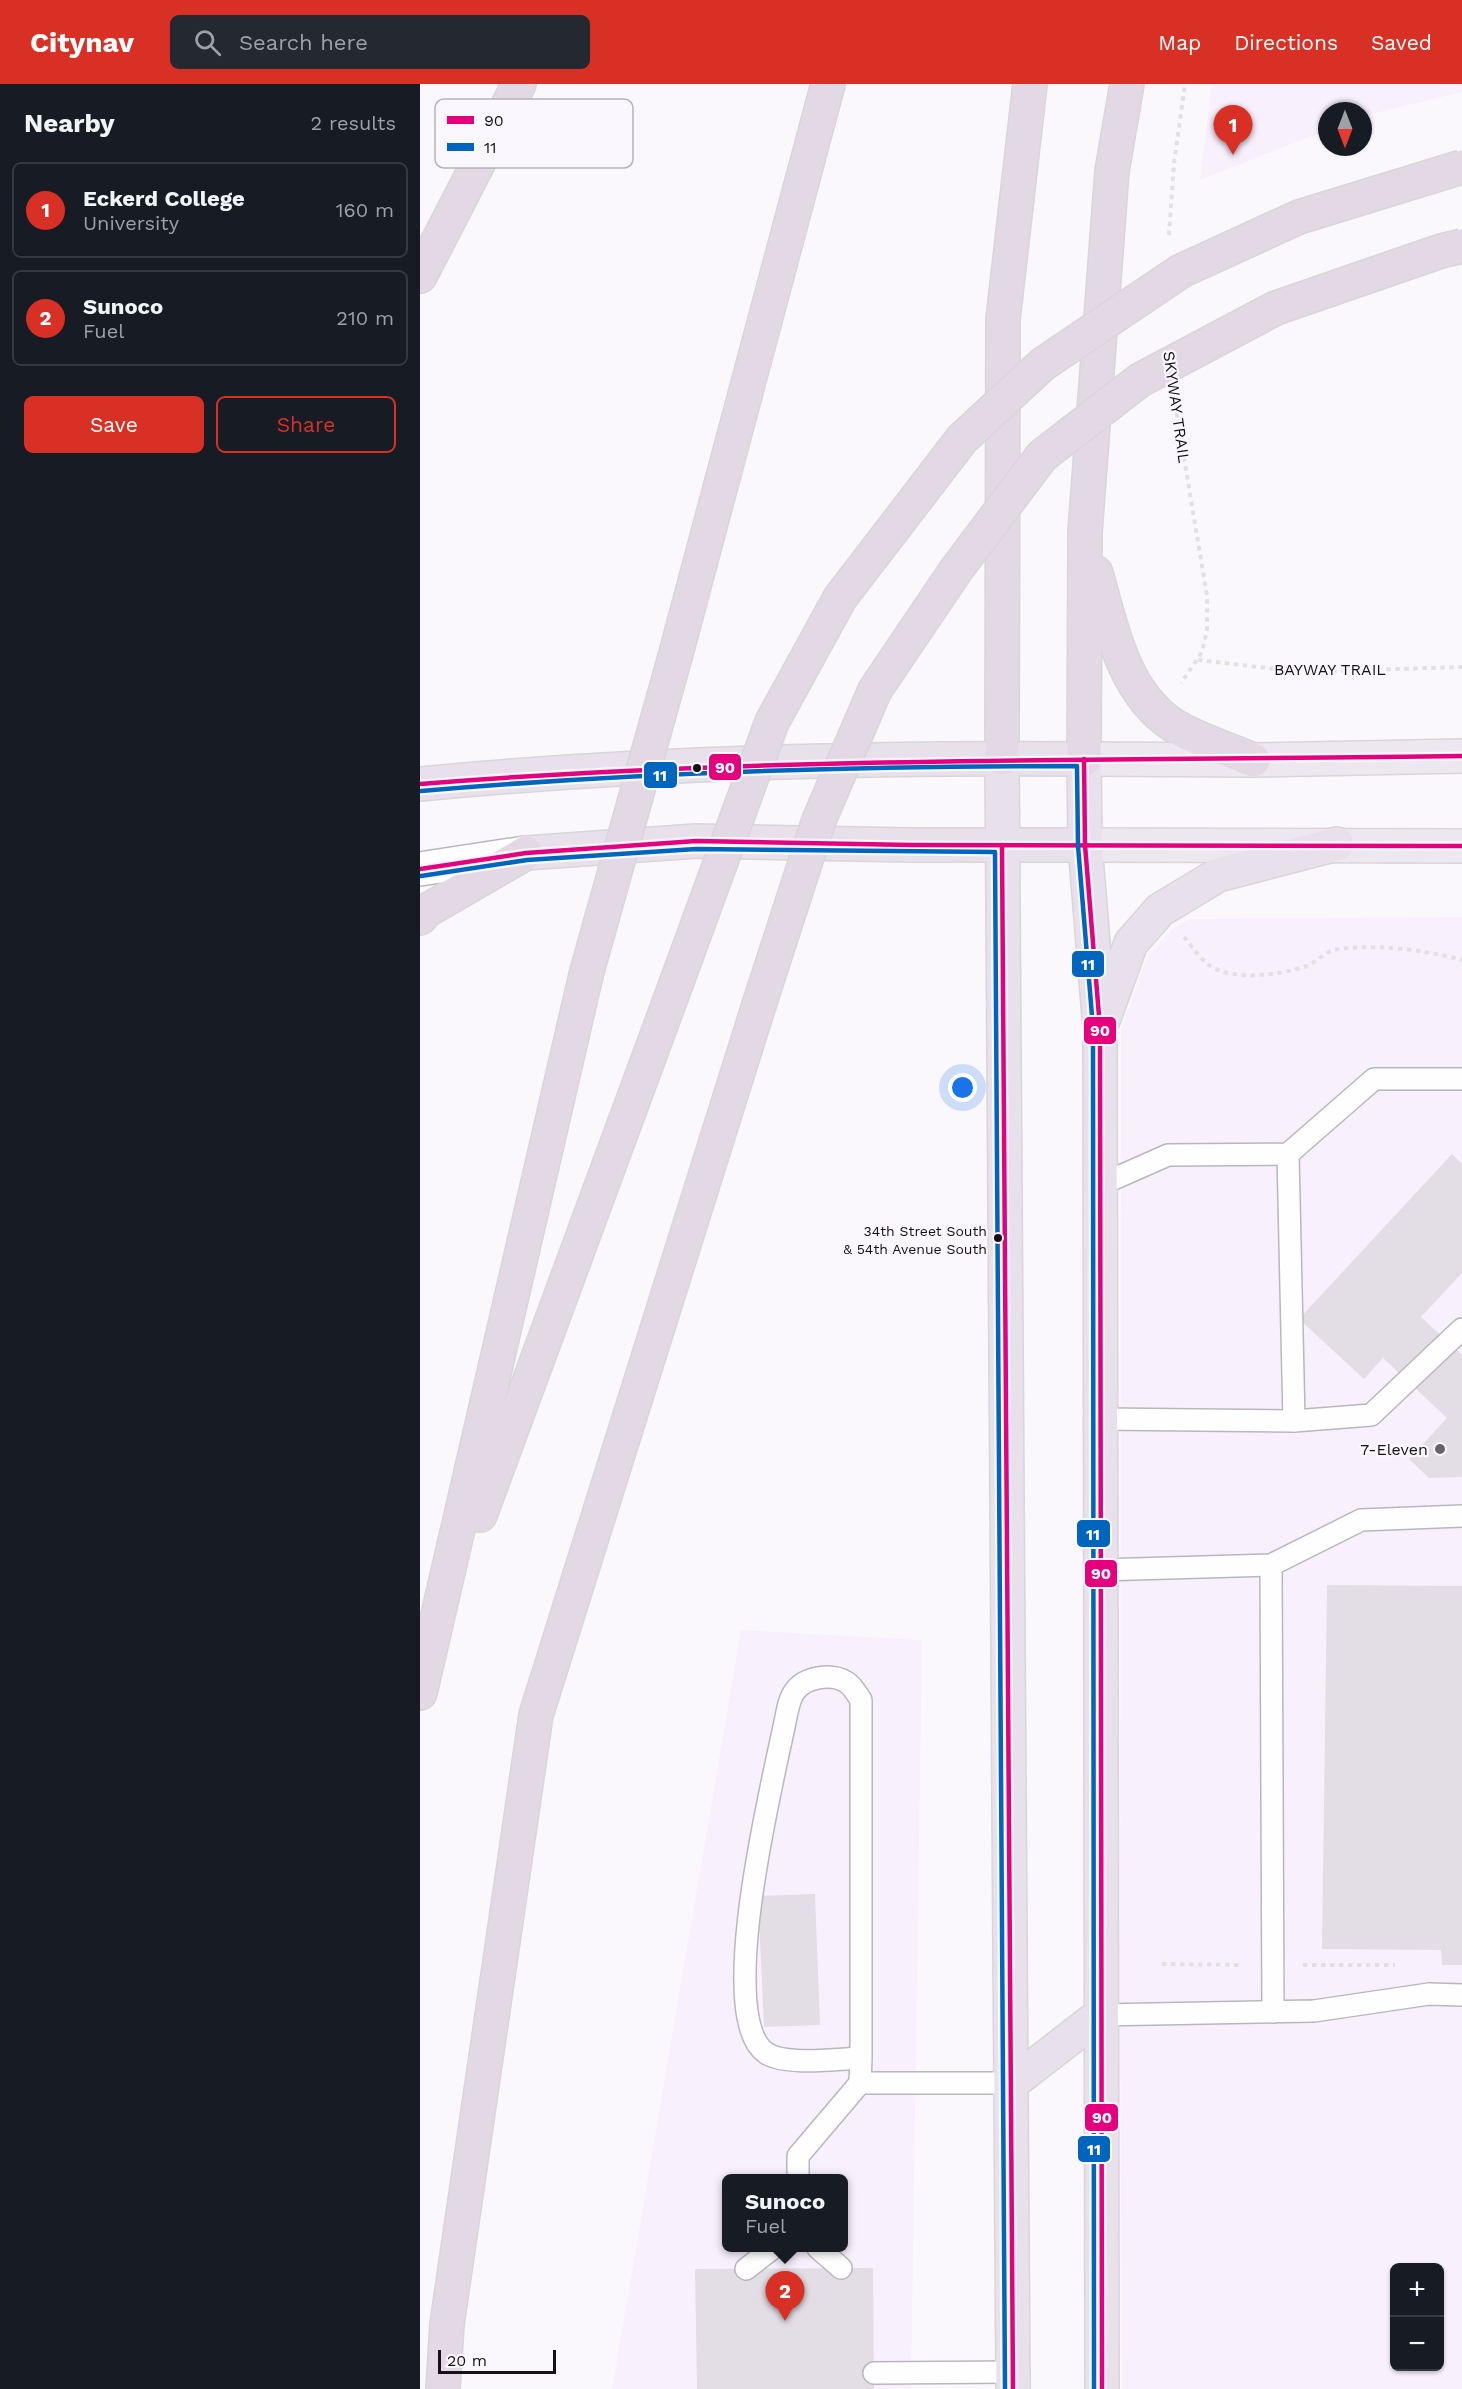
<!DOCTYPE html>
<html lang="en">
<head>
<meta charset="utf-8">
<style>
	body { margin:0; font-family:"Work Sans",sans-serif; background:#242831; color:#f1f3f6 }
	.controls { position:absolute; right:18px; bottom:18px; display:grid; overflow:hidden; border-radius:9px; box-shadow:0 2px 4px #0004 }
	.controls button { width:54px; height:54px; display:grid; place-items:center; padding:0; border:0; border-bottom:2px solid #363941; background:#171b24; color:#f1f3f6; font:30px sans-serif }
	.compass { position:absolute; left:898px; top:18px; width:54px; height:54px; border-radius:50%; background:#171b24; box-shadow:0 2px 4px #0004; rotate:180deg }
	.scale { position:absolute; left:18px; bottom:15px; width:118px; box-sizing:border-box; padding-left:6px; border:3px solid #151117; border-top:0; font-size:16px; line-height:21px; white-space:nowrap; color:#151117; -webkit-text-stroke:4px #fbf7fe; paint-order:stroke }
	.you { position:absolute; left:543px; top:1004px; width:21px; height:21px; margin:-15px; border:4px solid #fff; border-radius:50%; background:#1a73e8; box-shadow:0 0 0 9px #1a73e833 }
	.badge { display:grid; place-items:center; width:39px; height:39px; border-radius:50%; background:#d93025; color:#fff; font-size:20px; font-weight:700 }
	.pin { position:absolute; translate:-50% -50px; filter:drop-shadow(0 2px 3px #0008) }
	.pin::after { content:''; position:absolute; top:32px; width:21px; height:18px; background:inherit; clip-path:polygon(0 0,100% 0,50% 100%) }
	.popup { position:absolute; left:302px; top:2090px; width:126px; height:78px; box-sizing:border-box; display:grid; place-content:center; border-radius:9px; background:#171b24; filter:drop-shadow(0 2px 4px #0005); font-size:20px; white-space:nowrap; color:#9ea1a6 }
	.popup b { font-size:22px; color:#f1f3f6 }
	.popup::after { content:''; position:absolute; left:50%; top:100%; margin-left:-12px; border:12px solid transparent; border-top-color:#171b24 }
	.list { margin:0; padding:0; list-style:none }
	h2 { display:flex; justify-content:space-between; align-items:center; height:78px; margin:0; padding:0 24px; font-size:26px }
	h2 small { font-size:20px; font-weight:400; color:#9ea1a6 }
	.list li { display:grid; grid-template-columns:39px 1fr auto; gap:18px; align-items:center; box-sizing:border-box; height:96px; margin:0 12px 12px; padding:0 12px; border:2px solid #363941; border-radius:9px }
	.list b { display:block; font-size:22px; white-space:nowrap }
	.list p { margin:0; font-size:20px; white-space:nowrap; color:#9ea1a6 }
	.list em { font-size:20px; font-style:normal; color:#9ea1a6 }
	.actions { display:flex; gap:12px; padding:18px 24px }
	.actions a { flex:1; padding:14px 0; border:2px solid #d93025; border-radius:9px; text-align:center; font-size:21px; color:#d93025 }
	.actions .main { background:#d93025; color:#fff }
	.icon { flex:none; width:33px; height:33px; fill:none; stroke:currentColor; stroke-width:2; stroke-linecap:round; stroke-linejoin:round }
	.map { position:relative; flex:none; width:1042px; height:2305px; overflow:hidden }
	header { display:flex; align-items:center; gap:36px; box-sizing:border-box; height:84px; padding:0 30px; background:#d93025; color:#fff }
	header strong { font-size:28px }
	nav { display:flex; gap:33px; margin-inline-start:auto; font-size:21px }
	.search { width:420px; height:54px; background:#242831; display:flex; align-items:center; gap:15px; box-sizing:border-box; padding:0 21px; border-radius:9px; color:#9ea1a6; font-size:22px }
	main { display:flex }
	aside { flex:1; background:#171b24 }
	.map>svg:first-child { display:block }
	.built { fill:#f9f0fd; fill-rule:evenodd }
	.building { fill:#e3dee6 }
	.lines { fill:none; stroke-linecap:round; stroke-linejoin:round }
	.service-casing { stroke:#bab7bc; stroke-width:24 }
	.secondary-casing { stroke:#bab7bc; stroke-width:36 }
	.primary-casing { stroke:#d8d6d9; stroke-width:36 }
	.trunk-casing { stroke:#d8d6d9; stroke-width:36 }
	.motorway-casing { stroke:#d8d6d9; stroke-width:36 }
	.path { stroke:#e2e1e2; stroke-width:4; stroke-dasharray:4.5 4.5; stroke-linecap:butt }
	.service { stroke:#fefeff; stroke-width:21 }
	.secondary { stroke:#fefeff; stroke-width:33 }
	.primary { stroke:#ede8ef; stroke-width:33 }
	.trunk { stroke:#e8e0ea; stroke-width:33 }
	.motorway { stroke:#e2d9e5; stroke-width:33 }
	.motorway-bridge-casing { stroke:#d8d6d9; stroke-width:36; stroke-linecap:butt }
	.motorway-bridge { stroke:#e2d9e5; stroke-width:33 }
	.bus-1-casing { stroke:#fbf7fe; stroke-width:9 }
	.bus-2-casing { stroke:#fbf7fe; stroke-width:9 }
	.bus-1 { stroke:#e5007d; stroke-width:4.5 }
	.bus-2 { stroke:#0065bd; stroke-width:4.5 }
	.bus-dot { fill:#151117; stroke:#fbf7fe; stroke-width:2 }
	.poi-dot { fill:#666268; stroke:#fbf7fe; stroke-width:2 }
	.labels { text-anchor:middle; stroke-width:4.5; stroke-linejoin:round; paint-order:stroke }
	.bus-label { font-size:14px; fill:#151117; stroke:#fbf7fe; text-anchor:end }
	.street-label { font-size:16px; fill:#151117; stroke:#fbf7fe }
	.poi-label { font-size:16px; fill:#151117; stroke:#fbf7fe; text-anchor:end }
	.key { fill:#fbf7fe; stroke:#b6b2b9; stroke-width:1.5 }
	.key-label { font-size:16px; fill:#151117 }
	.line-badge { stroke:#fbf7fe; stroke-width:2 }
	.badge-label { font-size:16px; text-anchor:middle; font-weight:bold; fill:#fff }
</style>
</head>
<body>
<header>
<strong>Citynav</strong>
<div class="search"><svg class="icon" aria-label="search" viewBox="0 0 24 24"><circle cx="10" cy="10" r="6"/><path d="M15 15l6 6"/></svg>Search here</div>
<nav><a>Map</a><a>Directions</a><a>Saved</a></nav>
</header>
<main>
<aside>
<h2>Nearby<small>2 results</small></h2>
<ul class="list">
<li><span class="badge">1</span><div><b>Eckerd College</b><p>University</p></div><em>160 m</em></li>
<li><span class="badge">2</span><div><b>Sunoco</b><p>Fuel</p></div><em>210 m</em></li>
</ul>
<div class="actions"><a class="main">Save</a><a>Share</a></div>
</aside>
<div class="map">
<svg width="1042" height="2305" viewBox="0 0 1042 2305">
	<rect width="100%" height="100%" fill="#fbf8fd"/>
	<g class="built">
		<path d="M792,0H1042V8L943,32V27H907V46L780,96Z"/>
		<path d="M1042,833V2305H702L700,1943L708,1937L700,1924L701,946L728,871L753,844L769,835ZM974,2184H1020V2282H974Z"/>
		<path d="M321,1546L502,1556L491,2305H192ZM306,2094H424V2164H306Z"/>
	</g>
	<g class="building">
		<path d="M1032,1070L1042,1080V1189L1001,1233L1042,1271V1393L1009,1394L989,1375L1027,1334L963,1274L944,1295L879,1235Z"/>
		<path d="M907,1501L1042,1502V1881H1022L1021,1866L902,1865Z"/>
		<path d="M395,1810L400,1941L344,1943L338,1812Z"/>
		<path d="M453,2184L454,2305H277L275,2185Z"/>
	</g>
	<g class="lines">
		<defs>
			<g id="service">
				<path d="M680,1101L748,1071L868,1070L954,995H1042"/>
				<path d="M680,1335L874,1337L868,1070"/>
				<path d="M874,1337L951,1331L1042,1245"/>
				<path d="M851,1481L853,1928"/>
				<path d="M680,1486L851,1481L941,1436L1042,1432"/>
				<path d="M680,1931L894,1927L1009,1910L1042,1911"/>
				<path d="M441,1974C418,1975 365,1982 346,1969C294,1933 353,1697 365,1638C367,1629 369,1614 375,1607C385,1593 411,1589 426,1598C432,1601 437,1610 441,1616V1974L440,1999H592"/>
				<path d="M378,2094V2072L440,1999"/>
				<path d="M398,2164L421,2184"/>
				<path d="M326,2185L353,2164"/>
				<path d="M454,2289L593,2288"/>
			</g>
			<path id="secondary" d="M0,785L105,769"/>
			<g id="primary">
				<path d="M664,675L833,676L1042,672"/>
				<path d="M665,761L1042,762"/>
			</g>
			<g id="trunk">
				<path d="M582,674L593,2305"/>
				<path d="M0,700C220,679 443,673 664,675L665,761L680,944L682,2305"/>
				<path d="M106,769L276,757L491,761H665"/>
				<path d="M684,934L711,859L740,826L798,791L917,760"/>
				<path d="M592,1999L680,1931"/>
			</g>
			<g id="motorway">
				<path d="M0,192L99,0"/>
				<path d="M676,489C691,543 703,608 753,641C777,656 808,665 833,676"/>
				<path d="M255,573L408,0"/>
				<path d="M582,674L583,235L610,0"/>
				<path d="M664,675L665,448L692,87L707,0"/>
				<path d="M0,834L6,827L106,769"/>
				<path d="M60,1431L256,900"/>
				<path d="M0,1609L166,891"/>
				<path d="M23,2305L27,2240L116,1631L339,921"/>
			</g>
		</defs>
		<use href="#service" class="service-casing"/>
		<use href="#secondary" class="secondary-casing"/>
		<use href="#primary" class="primary-casing"/>
		<use href="#trunk" class="trunk-casing"/>
		<use href="#motorway" class="motorway-casing"/>
		<g class="path">
			<path d="M749,151L754,79L765,0"/>
			<path d="M755,320L787,512V546L782,568L761,599"/>
			<path d="M778,576L882,588L1042,583"/>
			<path d="M764,853C772,862 779,874 789,881C814,898 859,891 887,882C896,878 905,868 914,866C953,859 1005,866 1042,876"/>
			<path d="M742,1880L822,1881"/>
			<path d="M883,1881H975"/>
		</g>
		<use href="#service" class="service"/>
		<use href="#secondary" class="secondary"/>
		<use href="#primary" class="primary"/>
		<use href="#trunk" class="trunk"/>
		<use href="#motorway" class="motorway"/>
		<defs>
			<g id="motorway-bridge">
				<path d="M166,891L255,573"/>
				<path d="M256,900L352,638L420,514L542,355L623,280L761,187L879,133L1042,83"/>
				<path d="M339,921L399,736L455,606L536,486L622,372L720,296L856,224L1021,167L1042,162"/>
			</g>
		</defs>
		<use href="#motorway-bridge" class="motorway-bridge-casing"/>
		<use href="#motorway-bridge" class="motorway-bridge"/>
		<defs>
			<g id="bus-1">
				<path d="M664,675L665,761L680,944L682,2305"/>
				<path d="M0,700C347,672 694,677 1042,672"/>
				<path d="M582,761L593,2305"/>
				<path d="M0,785L106,769L276,757L491,761L1042,762"/>
			</g>
			<g id="bus-2">
				<path d="M1,707C219,688 437,682 657,682L658,762L673,944L674,2305"/>
				<path d="M1,792L107,776L276,765L575,768L585,2305"/>
			</g>
		</defs>
		<use href="#bus-1" class="bus-1-casing"/>
		<use href="#bus-2" class="bus-2-casing"/>
		<use href="#bus-1" class="bus-1"/>
		<use href="#bus-2" class="bus-2"/>
	</g>
	<g class="bus-dot">
		<circle cx="277" cy="684" r="5"/>
		<circle cx="578" cy="1154" r="5"/>
	</g>
	<circle class="poi-dot" cx="1020" cy="1365" r="6"/>
	<g class="labels">
		<g class="bus-label">
			<text x="567" y="1152">34th Street South<tspan x="567" dy="18">&amp; 54th Avenue South</tspan></text>
		</g>
		<g class="street-label">
			<text transform="translate(757 323) rotate(82)" y="6">SKYWAY TRAIL</text>
			<text x="910" y="591">BAYWAY TRAIL</text>
		</g>
		<g class="poi-label">
			<text x="1008" y="1371">7-Eleven</text>
		</g>
	</g>
	<rect x="15" y="15" width="198" height="69" rx="9" class="key"/>
	<rect x="27" y="32" width="27" height="8" fill="#e5007d"/>
	<rect x="27" y="59" width="27" height="8" fill="#0065bd"/>
	<g class="key-label">
		<text x="64" y="42">90</text>
		<text x="64" y="69">11</text>
	</g>
	<g class="line-badge">
		<rect x="288" y="669" width="34" height="28" rx="6" fill="#e5007d"/>
		<rect x="223" y="677" width="35" height="28" rx="6" fill="#0065bd"/>
		<rect x="651" y="866" width="34" height="28" rx="6" fill="#0065bd"/>
		<rect x="663" y="932" width="34" height="29" rx="6" fill="#e5007d"/>
		<rect x="656" y="1435" width="35" height="29" rx="6" fill="#0065bd"/>
		<rect x="664" y="1475" width="34" height="29" rx="6" fill="#e5007d"/>
		<rect x="664" y="2019" width="35" height="29" rx="6" fill="#e5007d"/>
		<rect x="657" y="2051" width="34" height="28" rx="6" fill="#0065bd"/>
	</g>
	<g class="badge-label">
		<text x="305" y="689">90</text>
		<text x="240" y="697">11</text>
		<text x="668" y="886">11</text>
		<text x="680" y="952">90</text>
		<text x="673" y="1456">11</text>
		<text x="681" y="1495">90</text>
		<text x="682" y="2039">90</text>
		<text x="674" y="2071">11</text>
	</g>
</svg>
<div class="controls">
<button>+</button>
<button>−</button>
</div>
<svg class="compass" viewBox="-18 -18 36 36"><path d="M0-13l5 13h-10z" fill="#e53935"/><path d="M0 13l5-13h-10z" fill="#9ea1a6"/></svg>
<div class="scale">20 m</div>
<div class="you"></div>
<div class="pin badge" style="left:813px;top:71px">1</div>
<div class="pin badge" style="left:365px;top:2237px">2</div>
<div class="popup"><b>Sunoco</b>Fuel</div>
</div>
</main>
</body>
</html>
